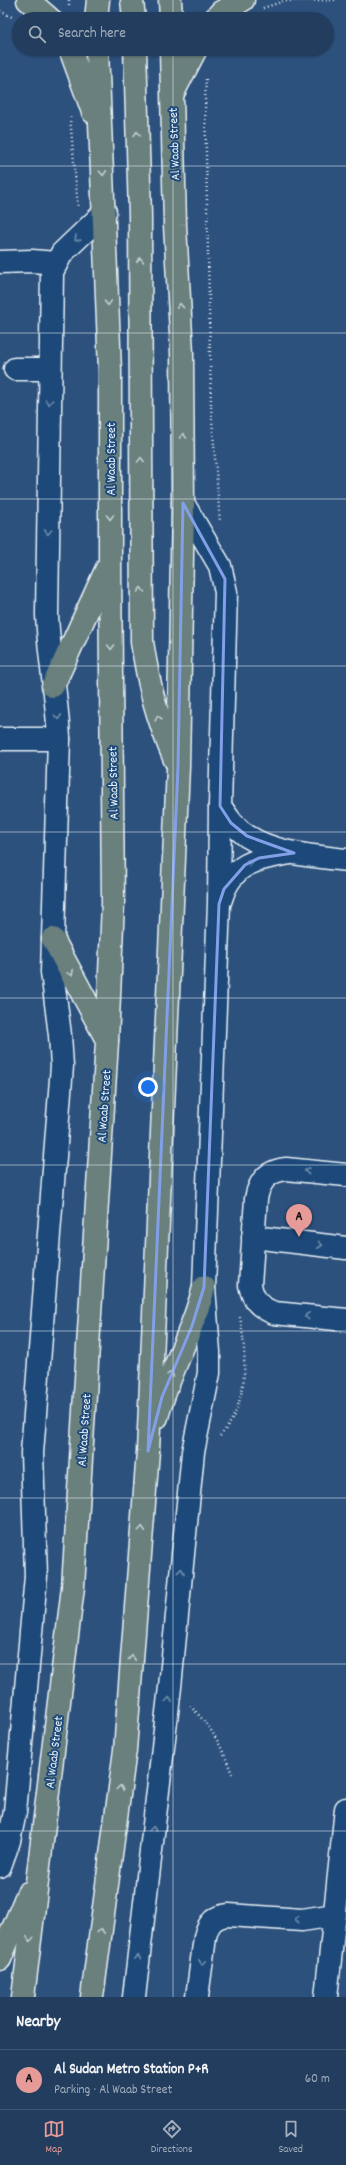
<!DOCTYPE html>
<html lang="en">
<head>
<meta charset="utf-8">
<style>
	body { margin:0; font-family:Dekko,sans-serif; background:#2e4867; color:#f1f3f6 }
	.you { position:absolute; left:148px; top:1087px; width:14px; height:14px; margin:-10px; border:3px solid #fff; border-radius:50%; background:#1a73e8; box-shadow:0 0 0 6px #1a73e833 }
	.badge { display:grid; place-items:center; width:26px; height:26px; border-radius:50%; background:#e69b98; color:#111; font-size:13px; font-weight:700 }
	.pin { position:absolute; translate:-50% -33px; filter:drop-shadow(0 1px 2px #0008) }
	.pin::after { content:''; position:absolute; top:21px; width:14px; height:12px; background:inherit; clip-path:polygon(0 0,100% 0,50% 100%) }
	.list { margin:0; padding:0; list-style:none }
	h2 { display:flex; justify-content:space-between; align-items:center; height:52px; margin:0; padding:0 16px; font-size:17px }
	h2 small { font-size:13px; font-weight:400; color:#a2aebc }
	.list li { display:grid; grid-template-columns:26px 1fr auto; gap:12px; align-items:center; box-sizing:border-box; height:60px; padding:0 16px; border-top:1px solid #3f5673 }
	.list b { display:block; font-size:15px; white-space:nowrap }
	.list p { margin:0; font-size:13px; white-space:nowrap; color:#a2aebc }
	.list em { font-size:13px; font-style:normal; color:#a2aebc }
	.icon { flex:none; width:22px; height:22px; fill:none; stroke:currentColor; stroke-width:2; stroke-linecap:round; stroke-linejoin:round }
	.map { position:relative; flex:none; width:346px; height:1997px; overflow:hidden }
	.search { position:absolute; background:#223d5e; box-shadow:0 1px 3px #0004; left:12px; right:12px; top:12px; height:44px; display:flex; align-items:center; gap:10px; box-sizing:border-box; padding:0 14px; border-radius:22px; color:#a2aebc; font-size:15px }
	.sheet { height:112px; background:#223d5e }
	nav { display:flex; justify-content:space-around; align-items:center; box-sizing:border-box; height:56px; border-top:1px solid #3f5673; background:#223d5e; font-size:11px; color:#a2aebc }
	nav a { display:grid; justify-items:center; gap:2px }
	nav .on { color:#e69b98 }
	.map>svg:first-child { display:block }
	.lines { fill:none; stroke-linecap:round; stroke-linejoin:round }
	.minor-casing { stroke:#e8f1f8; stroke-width:25 }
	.major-casing { stroke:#e8f1f8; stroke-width:25 }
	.path { stroke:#e8f1f8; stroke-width:2.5; stroke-dasharray:1 3; stroke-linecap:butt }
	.minor { stroke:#1f4a7a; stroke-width:22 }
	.major { stroke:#6a807d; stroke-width:22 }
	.oneway { stroke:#c2cfd3 }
	.oneway2 { stroke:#6f8dac }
	.marked { fill:none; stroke:#82a0e8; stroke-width:3; stroke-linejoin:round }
	.grid { fill:none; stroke:#e8f1f8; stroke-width:1; stroke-opacity:0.55 }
	.labels { text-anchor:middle; stroke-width:4; stroke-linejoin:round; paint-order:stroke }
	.street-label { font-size:13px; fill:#e8f1f8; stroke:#1f4a7a }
</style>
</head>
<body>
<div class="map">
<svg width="346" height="1997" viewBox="0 0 346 1997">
	<rect width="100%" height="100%" fill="#2d517d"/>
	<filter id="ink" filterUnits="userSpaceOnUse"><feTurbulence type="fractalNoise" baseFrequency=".025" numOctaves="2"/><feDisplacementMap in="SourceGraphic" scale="8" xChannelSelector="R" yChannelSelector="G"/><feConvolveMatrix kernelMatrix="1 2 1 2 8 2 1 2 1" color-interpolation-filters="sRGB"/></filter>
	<g filter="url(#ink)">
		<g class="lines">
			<defs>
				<g id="minor">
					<path d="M0,262L32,261L56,263"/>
					<path d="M15,369H49"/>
					<path d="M0,739H59"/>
					<path d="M220,806C228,818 235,828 247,836C275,854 314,856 346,860"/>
					<path d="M221,899C232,863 256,859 290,853"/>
					<path d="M346,1175L286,1169C268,1171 259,1181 256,1199L250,1285C253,1300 259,1307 274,1313L346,1320"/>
					<path d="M253,1237L346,1248"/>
					<path d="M0,1866L9,1841L15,1812L36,1576L32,1453L62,1066L60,1035L52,972L59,739C57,697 49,657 47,615L52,272L62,253L105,212"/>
					<path d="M134,1997L170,1687L193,1452L209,1373V1352L204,1287L219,904L220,806L226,592L220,566L183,503"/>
					<path d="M197,1997L205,1937C208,1923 214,1916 229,1915L302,1920L335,1915"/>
					<path d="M326,1997L346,1809"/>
				</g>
				<g id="major">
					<path d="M28,0L50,19"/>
					<path d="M132,0L134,19"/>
					<path d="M170,0L171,19"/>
					<path d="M96,19L98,0"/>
					<path d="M215,19L221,12L243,0"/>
					<path d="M70,49L93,112"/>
					<path d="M135,49L140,215L142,642C149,687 157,718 175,760"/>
					<path d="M173,93L196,49"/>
					<path d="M53,686L107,568"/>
					<path d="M53,939L107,1040"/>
					<path d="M157,1417C169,1372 193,1332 204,1287"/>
					<path d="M0,1959L28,1893"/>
					<path d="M23,1997L73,1587L107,1042L113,903L110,561V371L97,49"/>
					<path d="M92,1997L125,1750L148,1451L178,767L183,503L182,353L175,225L171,49"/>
				</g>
			</defs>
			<use href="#minor" class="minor-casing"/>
			<use href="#major" class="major-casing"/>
			<g class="path">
				<path d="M69,0V7"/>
				<path d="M263,8L284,1L337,0"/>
				<path d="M0,11L12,17"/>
				<path d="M206,79L205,102L211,406L220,522"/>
				<path d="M70,117L78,208"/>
				<path d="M220,1436C249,1405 247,1356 240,1317"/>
				<path d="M190,1706C212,1727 221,1745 232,1774"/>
			</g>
			<use href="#minor" class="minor"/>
			<use href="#major" class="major"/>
		</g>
		<defs><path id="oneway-chevron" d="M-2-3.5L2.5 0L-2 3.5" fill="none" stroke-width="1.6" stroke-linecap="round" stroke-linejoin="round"/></defs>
		<g class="oneway">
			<use href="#oneway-chevron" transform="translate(137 134) rotate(-92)"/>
			<use href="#oneway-chevron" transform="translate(103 173) rotate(87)"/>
			<use href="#oneway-chevron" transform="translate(140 260) rotate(-90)"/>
			<use href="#oneway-chevron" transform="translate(108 303) rotate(88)"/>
			<use href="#oneway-chevron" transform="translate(180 306) rotate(-93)"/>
			<use href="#oneway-chevron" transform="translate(183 436) rotate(-90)"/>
			<use href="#oneway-chevron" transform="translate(141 460) rotate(-90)"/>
			<use href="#oneway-chevron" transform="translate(110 517) rotate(90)"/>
			<use href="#oneway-chevron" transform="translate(141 590) rotate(-90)"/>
			<use href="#oneway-chevron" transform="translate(111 647) rotate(89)"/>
			<use href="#oneway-chevron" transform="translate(158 718) rotate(-106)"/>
			<use href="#oneway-chevron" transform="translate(71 973) rotate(62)"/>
			<use href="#oneway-chevron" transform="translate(171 1374) rotate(-69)"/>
			<use href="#oneway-chevron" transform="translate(142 1529) rotate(-86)"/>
			<use href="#oneway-chevron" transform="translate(132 1658) rotate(-86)"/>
			<use href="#oneway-chevron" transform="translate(120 1788) rotate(-83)"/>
			<use href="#oneway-chevron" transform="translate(101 1931) rotate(-83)"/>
			<use href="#oneway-chevron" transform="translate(30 1939) rotate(97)"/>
		</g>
		<g class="oneway2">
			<use href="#oneway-chevron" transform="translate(77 239) rotate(136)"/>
			<use href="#oneway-chevron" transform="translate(49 402) rotate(91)"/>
			<use href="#oneway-chevron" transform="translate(48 532) rotate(91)"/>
			<use href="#oneway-chevron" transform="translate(58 717) rotate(87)"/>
			<use href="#oneway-chevron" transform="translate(249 863) rotate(-27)"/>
			<use href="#oneway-chevron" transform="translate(307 1171) rotate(-174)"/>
			<use href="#oneway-chevron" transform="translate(320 1245) rotate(7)"/>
			<use href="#oneway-chevron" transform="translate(307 1316) rotate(-175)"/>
			<use href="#oneway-chevron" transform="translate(181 1571) rotate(-84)"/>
			<use href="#oneway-chevron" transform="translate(169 1700) rotate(-83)"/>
			<use href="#oneway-chevron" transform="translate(153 1829) rotate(-83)"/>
			<use href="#oneway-chevron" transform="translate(297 1919) rotate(-176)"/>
			<use href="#oneway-chevron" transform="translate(138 1958) rotate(-83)"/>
			<use href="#oneway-chevron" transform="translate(202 1962) rotate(97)"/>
		</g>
	</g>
	<path class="marked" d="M183,503L225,579L220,806L231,823L247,836L294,853L259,858L245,865L224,889L219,904L204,1287L192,1326L162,1397L148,1451L178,767Z"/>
	<path class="grid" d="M173,0V19M173,49V1997M0,166H346M0,333H346M0,499H346M0,666H346M0,832H346M0,998H346M0,1165H346M0,1331H346M0,1498H346M0,1664H346M0,1831H346"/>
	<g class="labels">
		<g class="street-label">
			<text transform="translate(173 144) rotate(-92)" y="5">Al Waab Street</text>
			<text transform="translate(110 459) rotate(-90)" y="5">Al Waab Street</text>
			<text transform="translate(112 783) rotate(-91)" y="5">Al Waab Street</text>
			<text transform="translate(103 1106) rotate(-86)" y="5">Al Waab Street</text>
			<text transform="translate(83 1430) rotate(-86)" y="5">Al Waab Street</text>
			<text transform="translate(53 1752) rotate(-83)" y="5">Al Waab Street</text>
		</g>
	</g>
</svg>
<div class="you"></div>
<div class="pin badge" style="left:299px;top:1237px">A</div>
<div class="search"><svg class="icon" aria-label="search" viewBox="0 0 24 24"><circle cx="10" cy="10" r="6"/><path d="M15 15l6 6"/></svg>Search here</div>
</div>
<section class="sheet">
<h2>Nearby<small></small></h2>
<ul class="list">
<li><span class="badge">A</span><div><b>Al Sudan Metro Station P+R</b><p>Parking · Al Waab Street</p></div><em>60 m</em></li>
</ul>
</section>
<nav>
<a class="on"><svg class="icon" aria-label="map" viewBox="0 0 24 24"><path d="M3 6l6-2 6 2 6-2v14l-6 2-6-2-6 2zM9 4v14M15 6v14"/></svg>Map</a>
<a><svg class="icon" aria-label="directions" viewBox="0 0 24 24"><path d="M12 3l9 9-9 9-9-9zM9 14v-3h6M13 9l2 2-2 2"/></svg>Directions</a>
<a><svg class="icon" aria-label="saved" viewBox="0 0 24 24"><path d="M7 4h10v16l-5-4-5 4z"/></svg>Saved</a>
</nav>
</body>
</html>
